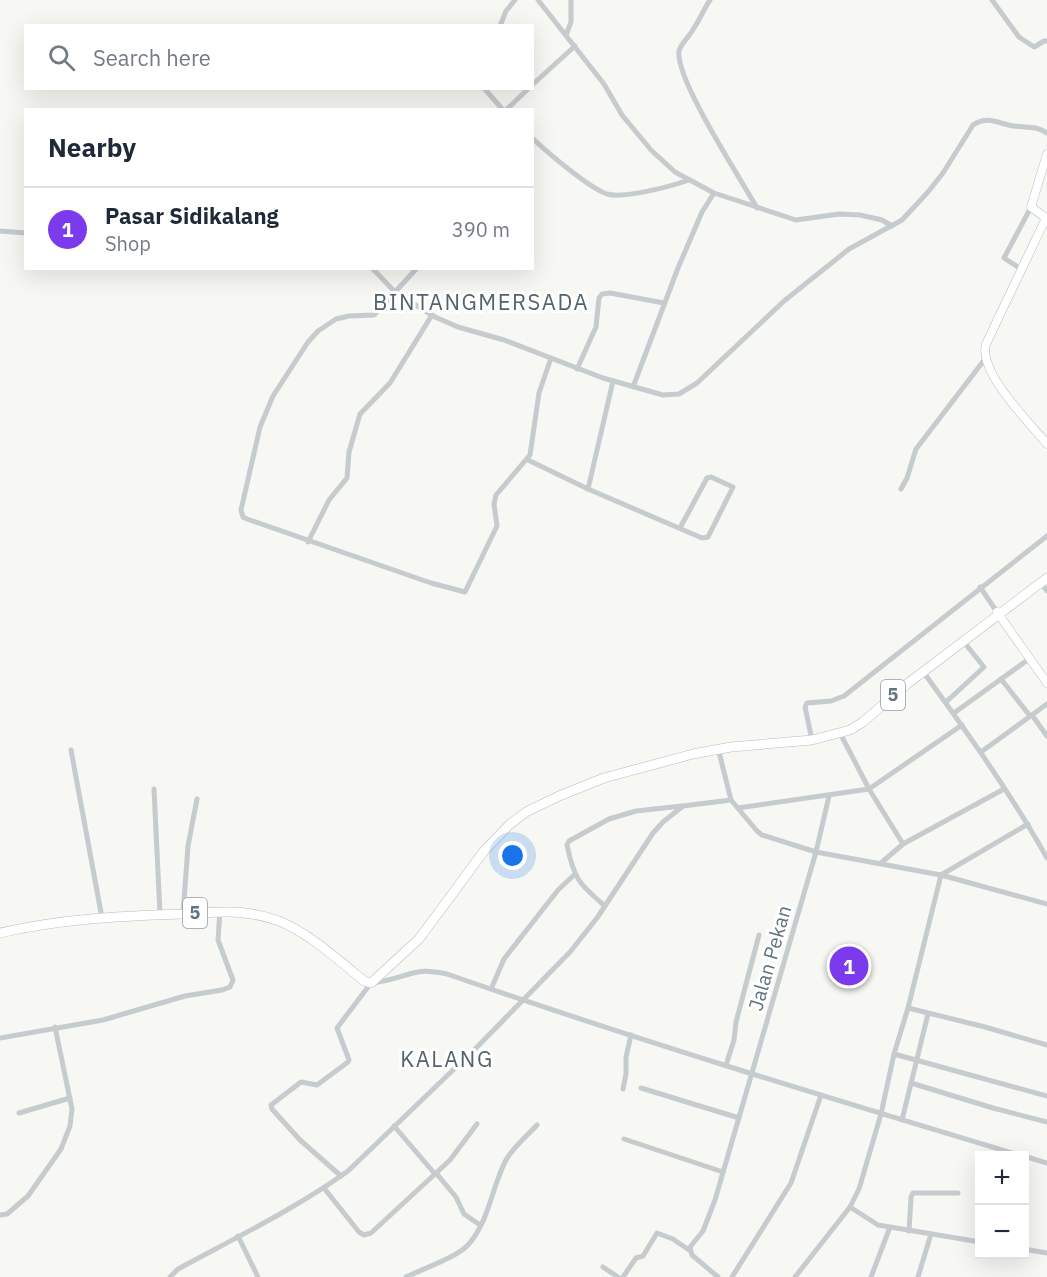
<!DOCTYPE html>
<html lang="en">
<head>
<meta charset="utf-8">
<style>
	body { margin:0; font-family:"IBM Plex Sans",sans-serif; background:#f6f6f7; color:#1f2937 }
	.controls { position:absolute; right:18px; bottom:18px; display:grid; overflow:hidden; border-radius:0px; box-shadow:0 6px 24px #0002 }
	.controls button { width:54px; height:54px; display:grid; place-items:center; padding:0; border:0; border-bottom:2px solid #e0e1e3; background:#fff; color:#1f2937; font:30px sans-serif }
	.you { position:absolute; left:513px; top:856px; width:21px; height:21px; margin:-15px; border:4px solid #fff; border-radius:50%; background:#1a73e8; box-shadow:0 0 0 9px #1a73e833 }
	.badge { display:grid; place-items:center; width:39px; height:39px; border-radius:50%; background:#7c3aed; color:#fff; font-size:20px; font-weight:700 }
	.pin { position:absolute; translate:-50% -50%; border:3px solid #fff; box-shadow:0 2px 6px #0006 }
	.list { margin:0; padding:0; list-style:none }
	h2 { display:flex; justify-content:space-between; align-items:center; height:78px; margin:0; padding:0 24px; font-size:26px }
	h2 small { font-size:20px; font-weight:400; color:#747a83 }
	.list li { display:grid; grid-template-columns:39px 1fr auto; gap:18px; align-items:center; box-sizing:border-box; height:84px; padding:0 24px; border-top:2px solid #e0e1e3 }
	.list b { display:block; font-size:22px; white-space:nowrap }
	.list p { margin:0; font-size:20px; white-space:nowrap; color:#747a83 }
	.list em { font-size:20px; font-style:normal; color:#747a83 }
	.icon { flex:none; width:33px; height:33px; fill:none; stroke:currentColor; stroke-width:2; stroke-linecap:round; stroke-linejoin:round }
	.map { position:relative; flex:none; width:1047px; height:1277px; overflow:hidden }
	.search { position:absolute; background:#fff; box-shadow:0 6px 24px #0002; left:24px; top:24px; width:510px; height:66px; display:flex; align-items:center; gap:15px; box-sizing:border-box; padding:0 21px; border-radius:0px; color:#747a83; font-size:22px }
	.panel { position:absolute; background:#fff; box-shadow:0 6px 24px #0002; left:24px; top:108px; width:510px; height:162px; border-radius:0px }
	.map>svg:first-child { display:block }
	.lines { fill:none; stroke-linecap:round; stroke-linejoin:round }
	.secondary-casing { stroke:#b6bdc1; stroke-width:9 }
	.highway-casing { stroke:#b8bdbf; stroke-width:10 }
	.street { stroke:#c6cbce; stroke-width:5 }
	.secondary { stroke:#fff; stroke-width:8 }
	.highway { stroke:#fff; stroke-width:9 }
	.labels { text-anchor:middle; stroke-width:6; stroke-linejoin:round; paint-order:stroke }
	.shield { fill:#fff; stroke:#8f9fa8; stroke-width:1.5 }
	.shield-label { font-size:18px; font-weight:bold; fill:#5f7682 }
	.street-label { font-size:20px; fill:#5f7682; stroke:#fff }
	.quarter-label { font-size:22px; letter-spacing:1.5px; fill:#52636c; stroke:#fff }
</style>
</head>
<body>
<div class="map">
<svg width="1047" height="1277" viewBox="0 0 1047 1277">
	<rect width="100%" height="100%" fill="#f7f7f3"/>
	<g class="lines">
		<defs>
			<g id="secondary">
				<path d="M1047,154L1031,207L1046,218L986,344C978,372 1029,422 1047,444"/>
				<path d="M997,612L1047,683"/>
			</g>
			<path id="highway" d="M0,933C60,919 121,916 182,914C213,912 243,909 273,919C303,928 340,961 364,981L371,983L419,939L484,851L509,825L526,812L559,796L604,778L693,754L731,747L812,740L850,730L863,722L907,684L1047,578"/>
		</defs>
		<use href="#secondary" class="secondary-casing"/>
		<use href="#highway" class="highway-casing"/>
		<g class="street">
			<path d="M538,0L604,84L622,115L651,150L675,172L714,193L796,220L839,214L860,215L882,220L892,226"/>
			<path d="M710,0C704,9 700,19 694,28C690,36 681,43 679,51C675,79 741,179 757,208"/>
			<path d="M992,0L1019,37L1034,47L1044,41H1047"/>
			<path d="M500,26L506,11L515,0"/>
			<path d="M566,35L571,22V0"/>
			<path d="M532,85L575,46"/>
			<path d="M484,88L503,110"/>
			<path d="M506,110L529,88"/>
			<path d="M532,138C547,152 589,188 607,194C624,199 672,186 689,180"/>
			<path d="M0,231L26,233"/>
			<path d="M372,268L396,293L435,317L458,327L504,340L603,378L663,395L679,394L697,383L784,301L849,249L902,220L928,192L943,173L973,125C989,115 998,124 1014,126C1027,128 1035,125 1047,133"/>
			<path d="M417,268L374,315L349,316L336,319L318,331L308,342L273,396L260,427L241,510L243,517L247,519L431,583L465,592L497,526L494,504L496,495L530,455L539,393L551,358"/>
			<path d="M1021,269L1004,258L1031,207"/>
			<path d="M577,369L596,327L599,298L602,294L610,293L664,303"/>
			<path d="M633,387L678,268L702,212L714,193"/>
			<path d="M528,460L588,489L702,538L708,537L733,487L711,477L707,478L680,528"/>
			<path d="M588,489L613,381"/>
			<path d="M901,489L907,478L916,449L985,359"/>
			<path d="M308,542L329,500L347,478L349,452L360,414L390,383L432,315"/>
			<path d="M1041,583L1047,591"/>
			<path d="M980,587L997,612"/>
			<path d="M922,670C966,731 1010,792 1047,858"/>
			<path d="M1001,679L1030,716"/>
			<path d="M946,702L984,667L963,641"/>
			<path d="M954,713L1029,659"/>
			<path d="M1032,715L1047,736"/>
			<path d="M840,733L869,789L903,844"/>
			<path d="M812,740L805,707L807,703L831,701L844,696L1047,536"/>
			<path d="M718,748L731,800L757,831L762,835L816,852L941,875L1047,904"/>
			<path d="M71,750L102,918"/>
			<path d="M981,752L1047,704"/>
			<path d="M154,789L160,914"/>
			<path d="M738,808L869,789L962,725"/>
			<path d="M881,863L903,844L1004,789"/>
			<path d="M605,906C579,884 574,879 567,845L569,841L609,819L636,811L682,806"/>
			<path d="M183,914L188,846L197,799"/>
			<path d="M491,989L504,959L558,890L574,875"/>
			<path d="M908,1008L985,1027L1047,1045"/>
			<path d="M0,1038L103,1020L185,996L222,990L230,987L233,980L218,940L220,911"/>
			<path d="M894,1054L1047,1096"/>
			<path d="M726,1065L734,1040L736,1022L759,935"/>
			<path d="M911,1083L993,1108L1047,1122"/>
			<path d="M641,1088L739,1118"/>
			<path d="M623,1089L626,1074V1057L631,1035"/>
			<path d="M19,1113L70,1098"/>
			<path d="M902,1120L928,1014"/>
			<path d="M624,1139L723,1172"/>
			<path d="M1024,1156L1047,1163"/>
			<path d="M436,1173L456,1197L464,1214L480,1225"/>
			<path d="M435,1174L450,1160L477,1124"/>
			<path d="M341,1176L300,1140L272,1109L271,1105L301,1082L317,1085L348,1062L349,1060L337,1028L371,983C388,982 402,975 418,972C427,970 437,972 447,974C637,1040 829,1098 1022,1156"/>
			<path d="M324,1188L359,1232L364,1235L371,1233L435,1174L394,1126"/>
			<path d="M850,1207L878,1225L980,1242"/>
			<path d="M0,1215L7,1214L28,1196L61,1149L70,1126L72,1109L55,1027"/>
			<path d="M909,1231L911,1197L913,1193H958"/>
			<path d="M238,1236L258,1277"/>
			<path d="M1024,1249L1047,1253"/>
			<path d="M603,1267L618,1277"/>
			<path d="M170,1277L178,1269C235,1238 295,1209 348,1171L478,1046L570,952L597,918L653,833L663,822L683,806L731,800"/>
			<path d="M406,1277C423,1269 457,1257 468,1245C489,1222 492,1186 506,1160C514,1146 527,1136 537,1125"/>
			<path d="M623,1277L636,1258L643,1256L657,1233L673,1239L689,1250"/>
			<path d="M718,1277L692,1255L690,1247L703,1231L715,1200L816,852L829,796"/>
			<path d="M732,1277L791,1183L821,1095"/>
			<path d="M795,1277L850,1207L859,1189L881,1114L894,1054L908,1008L941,875L1028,824"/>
			<path d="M871,1277L890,1227"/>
			<path d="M918,1277L931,1234"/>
		</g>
		<use href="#secondary" class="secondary"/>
		<use href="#highway" class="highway"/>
	</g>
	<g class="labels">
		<g class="shield">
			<rect x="881" y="680" width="24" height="30" rx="4.5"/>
			<rect x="183" y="898" width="24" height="30" rx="4.5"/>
		</g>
		<g class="shield-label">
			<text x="893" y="701">5</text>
			<text x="195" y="919">5</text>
		</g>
		<g class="street-label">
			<text transform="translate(770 958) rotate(-74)" y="7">Jalan Pekan</text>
		</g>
		<g class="quarter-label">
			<text x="481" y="310">BINTANGMERSADA</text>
			<text x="447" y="1067">KALANG</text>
		</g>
	</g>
</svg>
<div class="controls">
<button>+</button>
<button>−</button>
</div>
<div class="you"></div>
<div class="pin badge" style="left:849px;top:966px">1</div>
<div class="search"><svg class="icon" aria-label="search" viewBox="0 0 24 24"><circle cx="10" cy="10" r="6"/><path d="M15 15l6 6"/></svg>Search here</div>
<section class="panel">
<h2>Nearby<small></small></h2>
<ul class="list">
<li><span class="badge">1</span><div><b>Pasar Sidikalang</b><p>Shop</p></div><em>390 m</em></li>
</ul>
</section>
</div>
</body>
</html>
